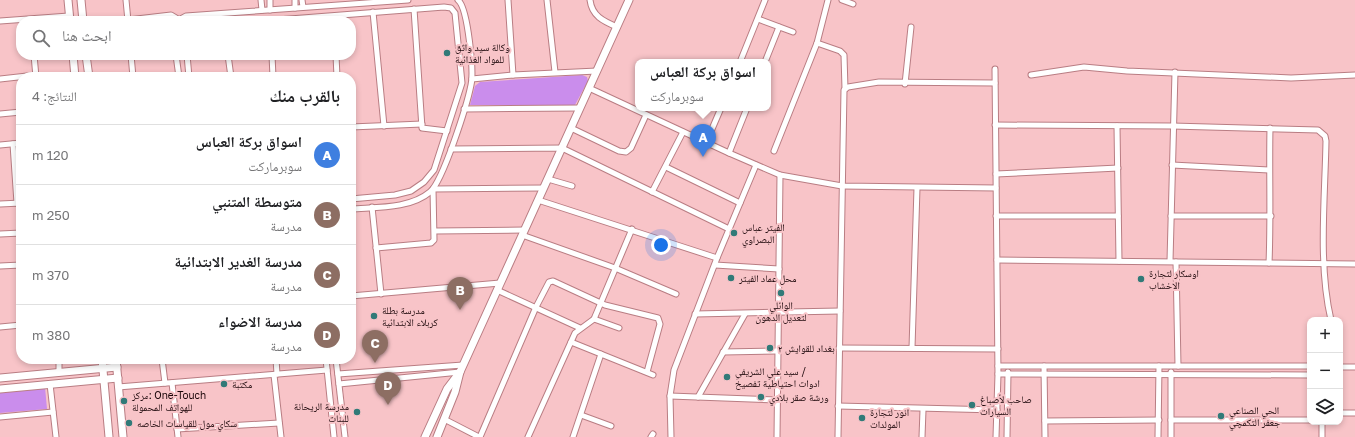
<!DOCTYPE html>
<html lang="ar">
<head>
<meta charset="utf-8">
<style>
	body { margin:0; font-family:"Golos Text","Noto Naskh Arabic",sans-serif; background:#f2f2f2; color:#202124; direction:rtl }
	.controls { position:absolute; right:12px; bottom:12px; display:grid; overflow:hidden; border-radius:8px; box-shadow:0 2px 6px #0003 }
	.controls button { width:36px; height:36px; display:grid; place-items:center; padding:0; border:0; border-bottom:1px solid #e0e0e0; background:#fff; color:#202124; font:20px sans-serif }
	.you { position:absolute; left:661px; top:245px; width:14px; height:14px; margin:-10px; border:3px solid #fff; border-radius:50%; background:#1a73e8; box-shadow:0 0 0 6px #1a73e833 }
	.badge { display:grid; place-items:center; width:26px; height:26px; border-radius:50%; background:#7c3aed; color:#fff; font-size:13px; font-weight:700 }
	.pin { position:absolute; translate:-50% -33px; filter:drop-shadow(0 1px 2px #0008) }
	.pin::after { content:''; position:absolute; top:21px; width:14px; height:12px; background:inherit; clip-path:polygon(0 0,100% 0,50% 100%) }
	.popup { position:absolute; left:635px; top:59px; width:136px; height:52px; box-sizing:border-box; display:grid; place-content:center; border-radius:8px; background:#fff; filter:drop-shadow(0 1px 3px #0005); font-size:13px; white-space:nowrap; color:#757577 }
	.popup b { font-size:15px; color:#202124 }
	.popup::after { content:''; position:absolute; left:50%; top:100%; margin-left:-8px; border:8px solid transparent; border-top-color:#fff }
	.list { margin:0; padding:0; list-style:none }
	h2 { display:flex; justify-content:space-between; align-items:center; height:52px; margin:0; padding:0 16px; font-size:17px }
	h2 small { font-size:13px; font-weight:400; color:#757577 }
	.list li { display:grid; grid-template-columns:26px 1fr auto; gap:12px; align-items:center; box-sizing:border-box; height:60px; padding:0 16px; border-top:1px solid #e0e0e0 }
	.list b { display:block; font-size:15px; white-space:nowrap }
	.list p { margin:0; font-size:13px; white-space:nowrap; color:#757577 }
	.list em { font-size:13px; font-style:normal; color:#757577 }
	.icon { flex:none; width:22px; height:22px; fill:none; stroke:currentColor; stroke-width:2; stroke-linecap:round; stroke-linejoin:round }
	.map { position:relative; flex:none; width:1355px; height:437px; overflow:hidden; direction:ltr }
	.search { position:absolute; background:#fff; box-shadow:0 2px 6px #0003; left:16px; top:16px; width:340px; height:44px; display:flex; align-items:center; gap:10px; box-sizing:border-box; padding:0 14px; border-radius:16px; color:#757577; font-size:15px }
	.panel { position:absolute; background:#fff; box-shadow:0 2px 6px #0003; left:16px; top:72px; width:340px; height:292px; border-radius:16px; direction:rtl }
	.map>svg:first-child { display:block }
	.green { fill:#ca8dec }
	.lines { fill:none; stroke-linecap:round; stroke-linejoin:round }
	.street-casing { stroke:#b97d83; stroke-width:7 }
	.secondary-casing { stroke:#b97d83; stroke-width:9 }
	.street { stroke:#fff; stroke-width:5 }
	.secondary { stroke:#fff; stroke-width:7 }
	.poi-dot { fill:#317a78; stroke:#f8c4c8; stroke-width:1.5 }
	.labels { text-anchor:middle; stroke-width:4; stroke-linejoin:round; paint-order:stroke }
	.poi-label { font-size:10px; fill:#1c070a; stroke:#f8c4c8; text-anchor:start }
</style>
</head>
<body>
<div class="map">
<svg width="1355" height="437" viewBox="0 0 1355 437">
	<rect width="100%" height="100%" fill="#f8c4c8"/>
	<g class="green">
		<path d="M582,75L587,77L588,81L575,105H470L475,86L480,82Z"/>
		<path d="M45,387L47,409L0,413V392Z"/>
	</g>
	<g class="lines">
		<defs>
			<g id="street">
				<path d="M126,0L128,21"/>
				<path d="M261,0L262,10"/>
				<path d="M270,0V10"/>
				<path d="M295,0V8"/>
				<path d="M302,0L303,7"/>
				<path d="M508,0L513,75"/>
				<path d="M547,0L555,72"/>
				<path d="M590,0C592,16 603,21 617,27"/>
				<path d="M842,0L853,4"/>
				<path d="M414,9L422,128L447,131"/>
				<path d="M373,12L384,126"/>
				<path d="M758,19L793,32"/>
				<path d="M128,20L171,15L181,21"/>
				<path d="M0,21L69,16"/>
				<path d="M177,21L186,16L408,0"/>
				<path d="M264,21L444,7L451,8L455,13L462,83L434,170L424,182L411,191L395,195L351,199"/>
				<path d="M817,43L840,51L844,55L845,89"/>
				<path d="M34,55L36,77"/>
				<path d="M131,55L133,77"/>
				<path d="M176,55L179,77"/>
				<path d="M187,55L189,77"/>
				<path d="M228,55L231,77"/>
				<path d="M272,55L273,77"/>
				<path d="M336,55L337,77"/>
				<path d="M740,62L765,0"/>
				<path d="M765,62L779,27"/>
				<path d="M995,69L998,374L996,437"/>
				<path d="M1031,75L1084,67L1127,71L1291,78L1355,75"/>
				<path d="M0,79L36,75"/>
				<path d="M472,79L513,75L597,71"/>
				<path d="M905,84L911,27"/>
				<path d="M589,88L729,153L780,175L842,186L996,188"/>
				<path d="M464,109L580,108"/>
				<path d="M0,114L21,112"/>
				<path d="M995,125L1172,126L1318,130L1325,136L1326,141C1325,198 1318,265 1331,320"/>
				<path d="M1117,126L1119,261"/>
				<path d="M351,127L422,124"/>
				<path d="M571,128L619,151L626,152L631,148L646,115"/>
				<path d="M706,143L721,108"/>
				<path d="M13,144L17,203"/>
				<path d="M0,145L21,143"/>
				<path d="M451,149L562,148L729,229"/>
				<path d="M774,151L817,43L828,0"/>
				<path d="M729,153L747,108"/>
				<path d="M1172,165L1269,170"/>
				<path d="M666,167L740,203"/>
				<path d="M996,174L1118,168"/>
				<path d="M548,179L572,186"/>
				<path d="M652,192L683,132"/>
				<path d="M538,200L717,258"/>
				<path d="M0,204L21,203"/>
				<path d="M372,207L381,294"/>
				<path d="M351,209C376,207 410,209 430,192C443,181 467,105 471,85C474,72 468,8 458,0"/>
				<path d="M996,216H1118"/>
				<path d="M1171,216H1271"/>
				<path d="M435,231L524,230"/>
				<path d="M0,234L21,233"/>
				<path d="M522,235L615,268L676,294"/>
				<path d="M376,248L431,243L434,240L433,189L543,188"/>
				<path d="M997,260L1355,264"/>
				<path d="M1170,261L1175,72"/>
				<path d="M1176,262L1178,366"/>
				<path d="M1269,263C1271,217 1269,173 1270,128"/>
				<path d="M19,265L21,281"/>
				<path d="M715,265L779,269"/>
				<path d="M0,266L21,265"/>
				<path d="M497,290L580,328"/>
				<path d="M351,296L500,283"/>
				<path d="M695,314L840,311"/>
				<path d="M594,319L632,229"/>
				<path d="M0,327L21,325"/>
				<path d="M571,342L653,375"/>
				<path d="M839,348L998,349"/>
				<path d="M912,348L917,188"/>
				<path d="M723,352L778,351"/>
				<path d="M59,359V372"/>
				<path d="M162,359L165,383"/>
				<path d="M276,359L277,374"/>
				<path d="M326,359L334,437"/>
				<path d="M336,359L345,437"/>
				<path d="M998,366H1310"/>
				<path d="M1044,366L1045,437"/>
				<path d="M1340,367H1355"/>
				<path d="M338,374L463,365"/>
				<path d="M998,374L1310,375"/>
				<path d="M274,375L281,437"/>
				<path d="M172,383L178,437"/>
				<path d="M50,384L56,437"/>
				<path d="M339,384L460,372"/>
				<path d="M118,387L327,370"/>
				<path d="M670,396L778,400"/>
				<path d="M698,397L745,314"/>
				<path d="M838,406L997,410"/>
				<path d="M1340,413H1355"/>
				<path d="M581,415L611,426"/>
				<path d="M0,417L53,412"/>
				<path d="M444,419L479,437"/>
				<path d="M1171,420H1310"/>
				<path d="M1045,421L1159,420"/>
				<path d="M177,429L279,423"/>
				<path d="M480,437L536,307L549,282L553,281L605,305L658,318L660,324L647,372"/>
				<path d="M528,437L575,333L594,319L619,328"/>
				<path d="M573,437L601,354"/>
				<path d="M651,437L653,434"/>
				<path d="M671,437L670,396L674,370L717,258L756,165"/>
				<path d="M777,437L780,175"/>
				<path d="M838,437L844,90L848,87L879,82L995,83"/>
				<path d="M922,437L923,410"/>
				<path d="M1007,437L1008,372"/>
				<path d="M1158,437L1159,366"/>
				<path d="M1171,437V372"/>
				<path d="M1322,437V422"/>
			</g>
			<g id="secondary">
				<path d="M68,0L70,21"/>
				<path d="M81,0L83,21"/>
				<path d="M73,55L75,77"/>
				<path d="M86,55L89,77"/>
				<path d="M102,359L109,437"/>
				<path d="M116,359L123,437"/>
				<path d="M0,378L117,367"/>
				<path d="M0,389L118,378"/>
				<path d="M425,437L447,389L460,372"/>
				<path d="M437,437L455,392L460,372L629,0"/>
			</g>
		</defs>
		<use href="#street" class="street-casing"/>
		<use href="#secondary" class="secondary-casing"/>
		<use href="#street" class="street"/>
		<use href="#secondary" class="secondary"/>
	</g>
	<g class="poi-dot">
		<circle cx="447" cy="53" r="4"/>
		<circle cx="734" cy="233" r="4"/>
		<circle cx="731" cy="278" r="4"/>
		<circle cx="1141" cy="279" r="4"/>
		<circle cx="781" cy="293" r="4"/>
		<circle cx="374" cy="316" r="4"/>
		<circle cx="770" cy="348" r="4"/>
		<circle cx="727" cy="377" r="4"/>
		<circle cx="224" cy="384" r="4"/>
		<circle cx="761" cy="397" r="4"/>
		<circle cx="124" cy="401" r="4"/>
		<circle cx="972" cy="405" r="4"/>
		<circle cx="357" cy="412" r="4"/>
		<circle cx="1221" cy="416" r="4"/>
		<circle cx="862" cy="418" r="4"/>
		<circle cx="129" cy="423" r="4"/>
	</g>
	<g class="labels">
		<g class="poi-label">
			<text x="455" y="51">وكالة سيد واثق<tspan x="455" dy="12">للمواد الغذائية</tspan></text>
			<text x="742" y="231">الفيتر عباس<tspan x="742" dy="12">البصراوي</tspan></text>
			<text x="1149" y="277">اوسكار لتجارة<tspan x="1149" dy="12">الاخشاب</tspan></text>
			<text x="739" y="282">محل عماد الفيتر</text>
			<text x="781" y="309" text-anchor="middle">الوائلي<tspan x="781" dy="12">لتعديل الدهون</tspan></text>
			<text x="382" y="314">مدرسة بطلة<tspan x="382" dy="12">كربلاء الابتدائية</tspan></text>
			<text x="778" y="352">بغداد للقوايش ٢</text>
			<text x="735" y="375">سيد علي الشريفي /<tspan x="735" dy="12">ادوات احتياطية تفصيخ</tspan></text>
			<text x="232" y="388">مكتبة</text>
			<text x="132" y="399">مركز: One-Touch<tspan x="132" dy="12">للهواتف المحمولة</tspan></text>
			<text x="769" y="401">ورشة صقر بلادي</text>
			<text x="980" y="403">صاحب لأصباغ<tspan x="980" dy="12">السيارات</tspan></text>
			<text x="349" y="410" text-anchor="end">مدرسة الريحانة<tspan x="349" dy="12">للبنات</tspan></text>
			<text x="1229" y="414">الحي الصناعي<tspan x="1229" dy="12">جعفر التكمچي</tspan></text>
			<text x="870" y="416">انور لتجارة<tspan x="870" dy="12">المولدات</tspan></text>
			<text x="137" y="427">سكاي مول للقياسات الخاصه</text>
		</g>
	</g>
</svg>
<div class="controls">
<button>+</button>
<button>−</button>
<button><svg class="icon" aria-label="layers" viewBox="0 0 24 24"><path d="M12 4l9 5-9 5-9-5zM3 14l9 5 9-5"/></svg></button>
</div>
<div class="you"></div>
<div class="pin badge" style="left:703px;top:157px;background:#3f7fe0">A</div>
<div class="popup"><b>اسواق بركة العباس</b>سوبرماركت</div>
<div class="pin badge" style="left:460px;top:310px;background:#8d6e63">B</div>
<div class="pin badge" style="left:375px;top:363px;background:#8d6e63">C</div>
<div class="pin badge" style="left:388px;top:405px;background:#8d6e63">D</div>
<div class="search"><svg class="icon" aria-label="search" viewBox="0 0 24 24"><circle cx="10" cy="10" r="6"/><path d="M15 15l6 6"/></svg>ابحث هنا</div>
<section class="panel">
<h2>بالقرب منك<small>النتائج: 4</small></h2>
<ul class="list">
<li><span class="badge" style="background:#3f7fe0">A</span><div><b>اسواق بركة العباس</b><p>سوبرماركت</p></div><em>120 m</em></li>
<li><span class="badge" style="background:#8d6e63">B</span><div><b>متوسطة المتنبي</b><p>مدرسة</p></div><em>250 m</em></li>
<li><span class="badge" style="background:#8d6e63">C</span><div><b>مدرسة الغدير الابتدائية</b><p>مدرسة</p></div><em>370 m</em></li>
<li><span class="badge" style="background:#8d6e63">D</span><div><b>مدرسة الاضواء</b><p>مدرسة</p></div><em>380 m</em></li>
</ul>
</section>
</div>
</body>
</html>
